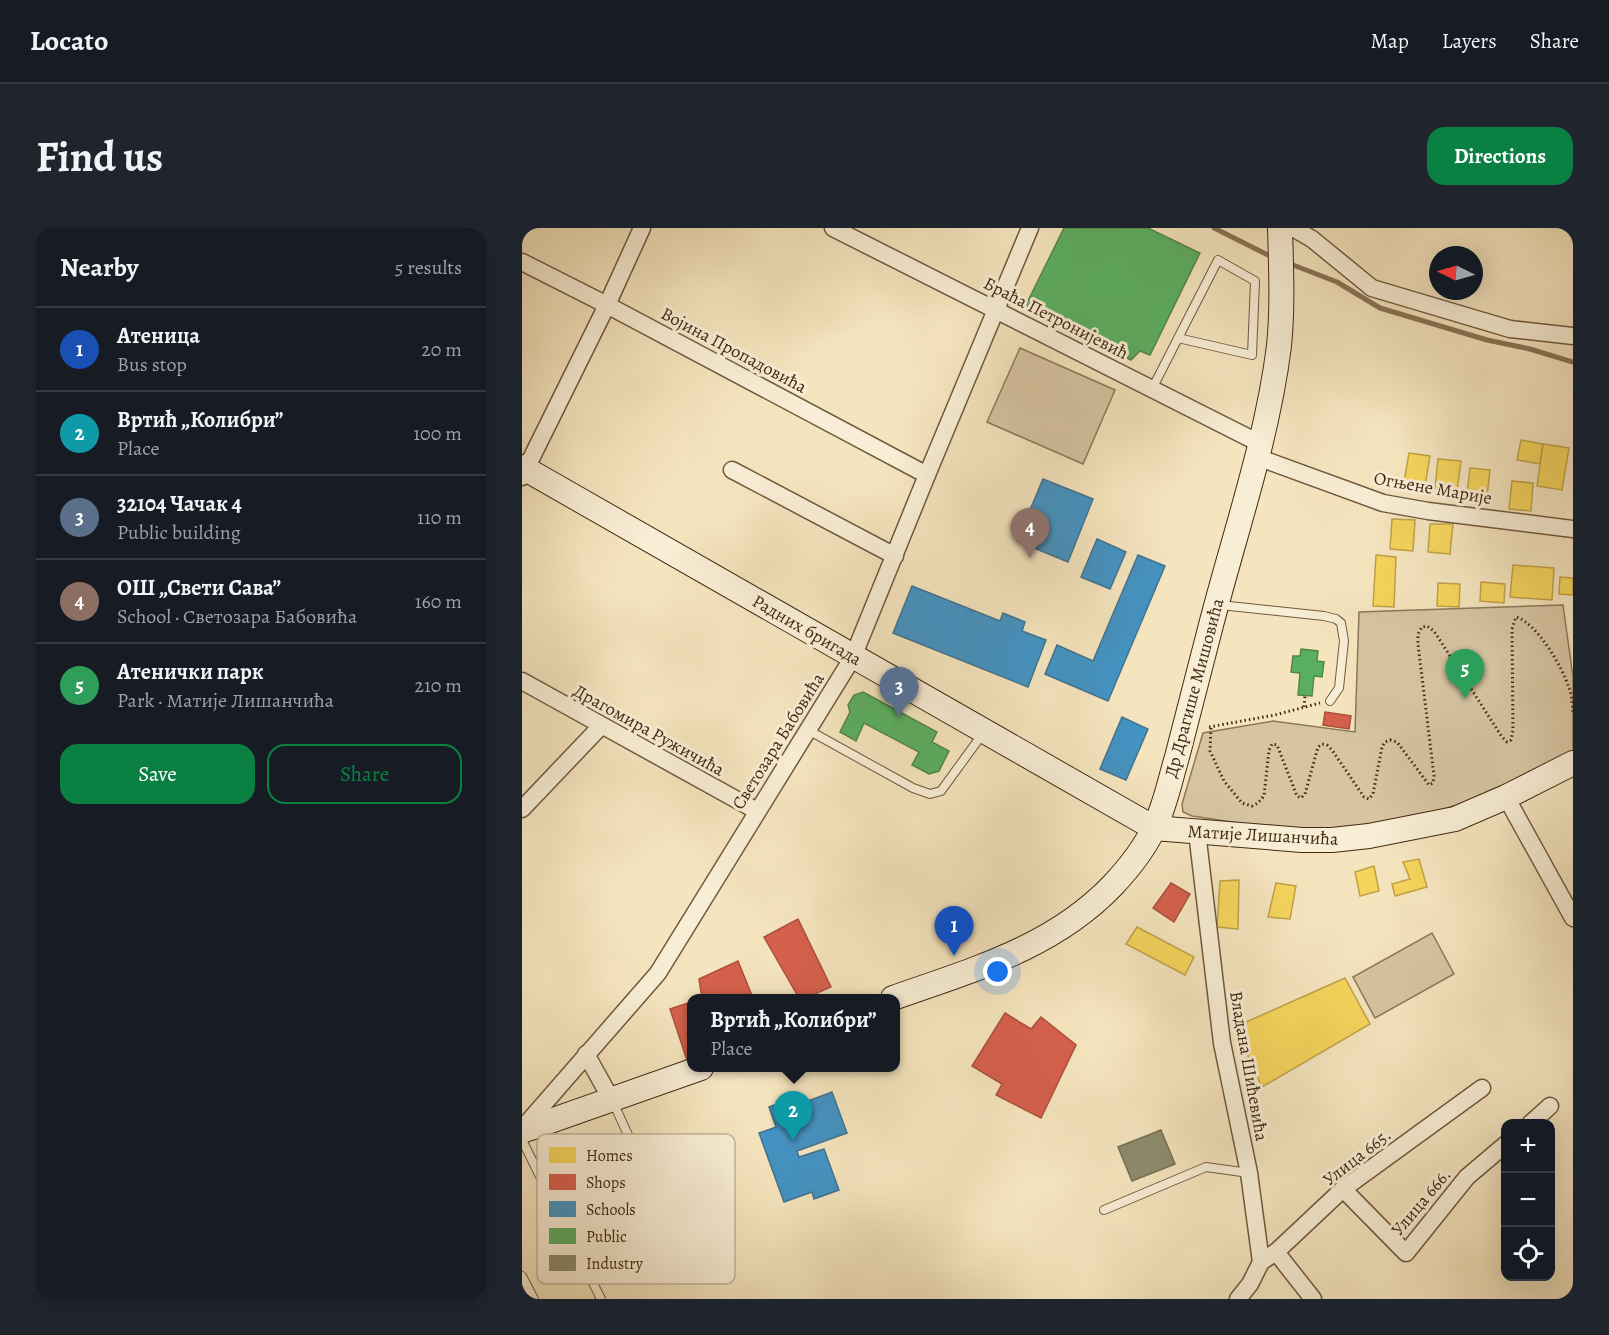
<!DOCTYPE html>
<html lang="en">
<head>
<meta charset="utf-8">
<style>
	body { margin:0; font-family:Alegreya,serif; background:#20242c; color:#f1f3f6 }
	.controls { position:absolute; right:18px; bottom:18px; display:grid; overflow:hidden; border-radius:12px; box-shadow:0 6px 24px #0002 }
	.controls button { width:54px; height:54px; display:grid; place-items:center; padding:0; border:0; border-bottom:2px solid #363941; background:#171b24; color:#f1f3f6; font:30px sans-serif }
	.compass { position:absolute; left:907px; top:18px; width:54px; height:54px; border-radius:50%; background:#171b24; box-shadow:0 6px 24px #0002; rotate:275deg }
	.you { position:absolute; left:476px; top:744px; width:21px; height:21px; margin:-15px; border:4px solid #fff; border-radius:50%; background:#1a73e8; box-shadow:0 0 0 9px #1a73e833 }
	.badge { display:grid; place-items:center; width:39px; height:39px; border-radius:50%; background:#0b8043; color:#fff; font-size:20px; font-weight:700 }
	.pin { position:absolute; translate:-50% -50px; filter:drop-shadow(0 2px 3px #0008) }
	.pin::after { content:''; position:absolute; top:32px; width:21px; height:18px; background:inherit; clip-path:polygon(0 0,100% 0,50% 100%) }
	.popup { position:absolute; left:165px; top:766px; width:213px; height:78px; box-sizing:border-box; display:grid; place-content:center; border-radius:12px; background:#171b24; filter:drop-shadow(0 2px 4px #0005); font-size:20px; white-space:nowrap; color:#9ea1a6 }
	.popup b { font-size:22px; color:#f1f3f6 }
	.popup::after { content:''; position:absolute; left:50%; top:100%; margin-left:-12px; border:12px solid transparent; border-top-color:#171b24 }
	.list { margin:0; padding:0; list-style:none }
	h2 { display:flex; justify-content:space-between; align-items:center; height:78px; margin:0; padding:0 24px; font-size:26px }
	h2 small { font-size:20px; font-weight:400; color:#9ea1a6 }
	.list li { display:grid; grid-template-columns:39px 1fr auto; gap:18px; align-items:center; box-sizing:border-box; height:84px; padding:0 24px; border-top:2px solid #363941 }
	.list b { display:block; font-size:22px; white-space:nowrap }
	.list p { margin:0; font-size:20px; white-space:nowrap; color:#9ea1a6 }
	.list em { font-size:20px; font-style:normal; color:#9ea1a6 }
	.actions { display:flex; gap:12px; padding:18px 24px }
	.actions a { flex:1; padding:14px 0; border:2px solid #0b8043; border-radius:18px; text-align:center; font-size:21px; color:#0b8043 }
	.actions .main { background:#0b8043; color:#fff }
	.icon { flex:none; width:33px; height:33px; fill:none; stroke:currentColor; stroke-width:2; stroke-linecap:round; stroke-linejoin:round }
	.map { position:relative; flex:none; width:1051px; height:1071px; overflow:hidden; border-radius:18px }
	header { display:flex; align-items:center; gap:36px; box-sizing:border-box; height:84px; padding:0 30px; background:#171b24; border-bottom:2px solid #363941 }
	header strong { font-size:28px }
	nav { display:flex; gap:33px; margin-inline-start:auto; font-size:21px }
	.intro { display:flex; align-items:center; justify-content:space-between; box-sizing:border-box; height:144px; padding:0 36px }
	h1 { margin:0; font-size:42px }
	.button { padding:15px 27px; border-radius:18px; background:#0b8043; color:#fff; font-size:21px; font-weight:700 }
	main { display:flex; gap:36px; padding:0 36px }
	aside { flex:1; background:#171b24; border-radius:18px; box-shadow:0 6px 24px #0002 }
	.map>svg:first-child { display:block }
	.green { fill:#d7c5a2; stroke:#8d775a; stroke-width:1.5 }
	.homes { fill:#f6d55c; stroke:#c0a146; stroke-width:1.5 }
	.shops { fill:#d6604d; stroke:#aa503c; stroke-width:1.5 }
	.schools { fill:#4393c3; stroke:#43738e; stroke-width:1.5 }
	.public { fill:#5aae61; stroke:#53864a; stroke-width:1.5 }
	.industry { fill:#8c8c6e; stroke:#766e53; stroke-width:1.5 }
	.lines { fill:none; stroke-linecap:round; stroke-linejoin:round }
	.stream { stroke:#897357; stroke-width:5 }
	.lane-casing { stroke:#70583e; stroke-width:10 }
	.street-casing { stroke:#70583e; stroke-width:19 }
	.secondary-casing { stroke:#432913; stroke-width:26 }
	.path { stroke:#432913; stroke-width:3; stroke-dasharray:1.5 3; stroke-linecap:butt }
	.lane { stroke:#f8eed5; stroke-width:8 }
	.street { stroke:#f8eed5; stroke-width:16 }
	.secondary { stroke:#f8eed5; stroke-width:24 }
	.labels { text-anchor:middle; stroke-width:6; stroke-linejoin:round; paint-order:stroke }
	.street-label { font-size:18px; fill:#432913; stroke:#f8eed5 }
	.key { fill:#f8eed5; stroke:#c2b39b; stroke-width:1.5 }
	.key-label { font-size:16px; fill:#432913 }
</style>
</head>
<body>
<header>
<strong>Locato</strong>
<nav><a>Map</a><a>Layers</a><a>Share</a></nav>
</header>
<div class="intro"><h1>Find us</h1><a class="button">Directions</a></div>
<main>
<aside>
<h2>Nearby<small>5 results</small></h2>
<ul class="list">
<li><span class="badge" style="background:#1a4fb4">1</span><div><b>Атеница</b><p>Bus stop</p></div><em>20 m</em></li>
<li><span class="badge" style="background:#0f9aa8">2</span><div><b>Вртић „Колибри”</b><p>Place</p></div><em>100 m</em></li>
<li><span class="badge" style="background:#5c6f8a">3</span><div><b>32104 Чачак 4</b><p>Public building</p></div><em>110 m</em></li>
<li><span class="badge" style="background:#8d6e63">4</span><div><b>ОШ „Свети Сава”</b><p>School · Светозара Бабовића</p></div><em>160 m</em></li>
<li><span class="badge" style="background:#2e9e5b">5</span><div><b>Атенички парк</b><p>Park · Матије Лишанчића</p></div><em>210 m</em></li>
</ul>
<div class="actions"><a class="main">Save</a><a>Share</a></div>
</aside>
<div class="map">
<svg width="1051" height="1071" viewBox="0 0 1051 1071">
	<rect width="100%" height="100%" fill="#f5e5bf"/>
	<filter id="stains"><feTurbulence type="fractalNoise" baseFrequency=".00333" numOctaves="4"/><feColorMatrix values="0 0 0 0 .2 0 0 0 0 .09 0 0 0 0 .02 0 0 0 .5 -.17"/></filter>
	<radialGradient id="worn" r=".72"><stop offset=".6" stop-color="#630" stop-opacity="0"/><stop offset="1" stop-color="#630" stop-opacity=".3"/></radialGradient>
	<g class="green">
		<path d="M498,120L593,162L561,236L465,194Z"/>
		<path d="M1041,377L1051,449V525L941,575L875,595L790,606L670,588L661,584L660,576L681,505L751,493L833,504L837,384Z"/>
		<path d="M910,705L932,746L853,790L831,749Z"/>
	</g>
	<g class="homes">
		<path d="M999,212L1021,216L1018,236L995,232Z"/>
		<path d="M1021,216L1047,220L1040,262L1015,258Z"/>
		<path d="M887,225L908,228L903,258L882,254Z"/>
		<path d="M916,231L939,233L935,263L913,260Z"/>
		<path d="M948,240L968,242L965,269L945,266Z"/>
		<path d="M990,253L1011,255L1009,283L987,281Z"/>
		<path d="M870,291L893,292L891,323L868,321Z"/>
		<path d="M908,296H931L928,326L906,324Z"/>
		<path d="M854,327L874,329L872,379L851,378Z"/>
		<path d="M991,337L1032,340L1030,372L988,369Z"/>
		<path d="M1038,349L1051,350V367L1037,366Z"/>
		<path d="M959,354L983,356L982,375L958,373Z"/>
		<path d="M916,355L938,356L937,379L915,378Z"/>
		<path d="M897,631L905,659L873,668L870,656L888,651L881,634Z"/>
		<path d="M852,638L857,663L838,668L833,644Z"/>
		<path d="M717,652L716,701L695,699L698,653Z"/>
		<path d="M754,655L774,658L768,691L746,689Z"/>
		<path d="M615,699L672,729L663,747L604,716Z"/>
		<path d="M823,750L848,796L740,859L713,799Z"/>
	</g>
	<g class="shops">
		<path d="M803,484L829,488L827,501L801,497Z"/>
		<path d="M649,655L668,666L652,694L631,680Z"/>
		<path d="M276,691L309,759L284,770H277L242,709Z"/>
		<path d="M216,733L231,770H180L177,751Z"/>
		<path d="M169,774V831L165,832L148,781Z"/>
		<path d="M483,785L509,801L519,789L554,817L519,890L474,867L480,856L450,838Z"/>
	</g>
	<g class="schools">
		<path d="M521,251L571,271L546,334L495,313Z"/>
		<path d="M575,311L604,324L588,361L559,349Z"/>
		<path d="M616,327L643,338L586,473L523,446L535,417L571,433Z"/>
		<path d="M390,358L478,393L481,385L503,394L500,403L524,412L506,459L371,405Z"/>
		<path d="M600,489L626,501L604,552L578,541Z"/>
		<path d="M310,864L325,905L275,923L277,929L302,921L317,962L292,971L290,964L262,974L237,905L254,899L247,879L271,870L278,890L291,886L286,873Z"/>
	</g>
	<g class="public">
		<path d="M542,0H626L678,25L628,127L618,123L609,132L503,79Z"/>
		<path d="M779,421L796,423L795,433L802,434L800,449L792,448L790,468L776,467L778,445L769,444L771,428H778Z"/>
		<path d="M341,464L415,504L410,514L427,523L417,543L407,546L390,537L397,524L342,495L334,513L318,504L328,484L326,477L332,467Z"/>
	</g>
	<path class="industry" d="M639,902L653,936L610,953L596,919Z"/>
	<g class="lines">
		<g class="stream">
			<path d="M692,0L752,30"/>
			<path d="M766,35L815,54L858,80L965,112L1008,121L1051,134"/>
		</g>
		<defs>
			<g id="lane">
				<path d="M630,161L696,32L733,53L730,127L656,110"/>
				<path d="M698,377L802,388L814,391L819,395L822,413L817,460L808,473"/>
				<path d="M286,502L391,560L408,566L419,563L462,504"/>
				<path d="M91,874L152,1008"/>
				<path d="M0,912L79,1071"/>
				<path d="M582,982L684,939L727,945"/>
				<path d="M0,1048L12,1071"/>
			</g>
			<g id="street">
				<path d="M311,0L739,216"/>
				<path d="M771,0L790,11L850,60L988,101L1051,108"/>
				<path d="M0,34L85,77L405,247"/>
				<path d="M735,229L861,275L906,283L1051,301"/>
				<path d="M210,242L373,328"/>
				<path d="M0,249L85,77L120,0"/>
				<path d="M0,453L235,583"/>
				<path d="M984,569L1051,690"/>
				<path d="M0,581L79,498"/>
				<path d="M675,604L700,815L727,945L739,1034L728,1056L716,1071"/>
				<path d="M64,826L89,871"/>
				<path d="M1008,896L1028,878"/>
				<path d="M0,901L136,745L331,429L405,247L508,0"/>
				<path d="M821,961L884,1025L945,949L984,916"/>
				<path d="M754,1024L791,1071"/>
				<path d="M739,1034L754,1024L821,961L960,860"/>
			</g>
			<g id="secondary">
				<path d="M0,239L632,600L780,612H810L847,608L933,591L984,569L1051,535"/>
				<path d="M371,770C450,742 531,720 591,657C606,641 622,621 632,600C643,579 648,552 655,529C666,486 677,444 688,401C712,307 745,214 757,118C761,78 759,39 758,0"/>
				<path d="M0,903L179,840"/>
			</g>
		</defs>
		<use href="#lane" class="lane-casing"/>
		<use href="#street" class="street-casing"/>
		<use href="#secondary" class="secondary-casing"/>
		<g class="path">
			<path d="M782,479L783,468"/>
			<path d="M687,499L753,487L798,475"/>
			<path d="M689,500L688,523L702,553L720,575L730,578L736,575L742,568L747,522L750,516L755,517L775,568L779,570L783,566L796,519L800,516L805,517L810,522L842,569L847,571L851,566L860,519L863,514L868,512L875,514L907,557L911,555L912,548L896,416V406L900,399L905,398L912,403L980,509L985,514L989,512L991,502L990,401L994,389C1015,395 1041,440 1047,460C1050,467 1050,476 1051,484"/>
		</g>
		<use href="#lane" class="lane"/>
		<use href="#street" class="street"/>
		<use href="#secondary" class="secondary"/>
	</g>
	<g class="labels">
		<g class="street-label">
			<text transform="translate(534 90) rotate(27)" y="6">Браћа Петронијевић</text>
			<text transform="translate(212 122) rotate(28)" y="6">Војина Пропадовића</text>
			<text transform="translate(911 260) rotate(10)" y="6">Огњене Марије</text>
			<text transform="translate(285 402) rotate(30)" y="6">Радних бригада</text>
			<text transform="translate(672 460) rotate(-75)" y="6">Др Драгише Мишовића</text>
			<text transform="translate(127 502) rotate(29)" y="6">Драгомира Ружичића</text>
			<text transform="translate(256 513) rotate(-58)" y="6">Светозара Бабовића</text>
			<text transform="translate(741 607) rotate(3)" y="6">Матије Лишанчића</text>
			<text transform="translate(727 838) rotate(80)" y="6">Владана Шићевића</text>
			<text transform="translate(835 929) rotate(-38)" y="6">Улица 665.</text>
			<text transform="translate(899 974) rotate(-50)" y="6">Улица 666.</text>
		</g>
	</g>
	<rect x="15" y="906" width="198" height="150" rx="9" class="key"/>
	<rect x="27" y="919" width="27" height="16" fill="#f6d55c"/>
	<rect x="27" y="946" width="27" height="16" fill="#d6604d"/>
	<rect x="27" y="973" width="27" height="16" fill="#4393c3"/>
	<rect x="27" y="1000" width="27" height="16" fill="#5aae61"/>
	<rect x="27" y="1027" width="27" height="16" fill="#8c8c6e"/>
	<g class="key-label">
		<text x="64" y="933">Homes</text>
		<text x="64" y="960">Shops</text>
		<text x="64" y="987">Schools</text>
		<text x="64" y="1014">Public</text>
		<text x="64" y="1041">Industry</text>
	</g>
	<rect width="100%" height="100%" filter="url(#stains)"/>
	<rect width="100%" height="100%" fill="url(#worn)"/>
</svg>
<div class="controls">
<button>+</button>
<button>−</button>
<button><svg class="icon" aria-label="locate" viewBox="0 0 24 24"><circle cx="12" cy="12" r="6"/><path d="M12 2v4M12 18v4M2 12h4M18 12h4"/></svg></button>
</div>
<svg class="compass" viewBox="-18 -18 36 36"><path d="M0-13l5 13h-10z" fill="#e53935"/><path d="M0 13l5-13h-10z" fill="#9ea1a6"/></svg>
<div class="you"></div>
<div class="pin badge" style="left:432px;top:728px;background:#1a4fb4">1</div>
<div class="pin badge" style="left:271px;top:913px;background:#0f9aa8">2</div>
<div class="popup"><b>Вртић „Колибри”</b>Place</div>
<div class="pin badge" style="left:377px;top:489px;background:#5c6f8a">3</div>
<div class="pin badge" style="left:508px;top:330px;background:#8d6e63">4</div>
<div class="pin badge" style="left:943px;top:471px;background:#2e9e5b">5</div>
</div>
</main>
</body>
</html>
